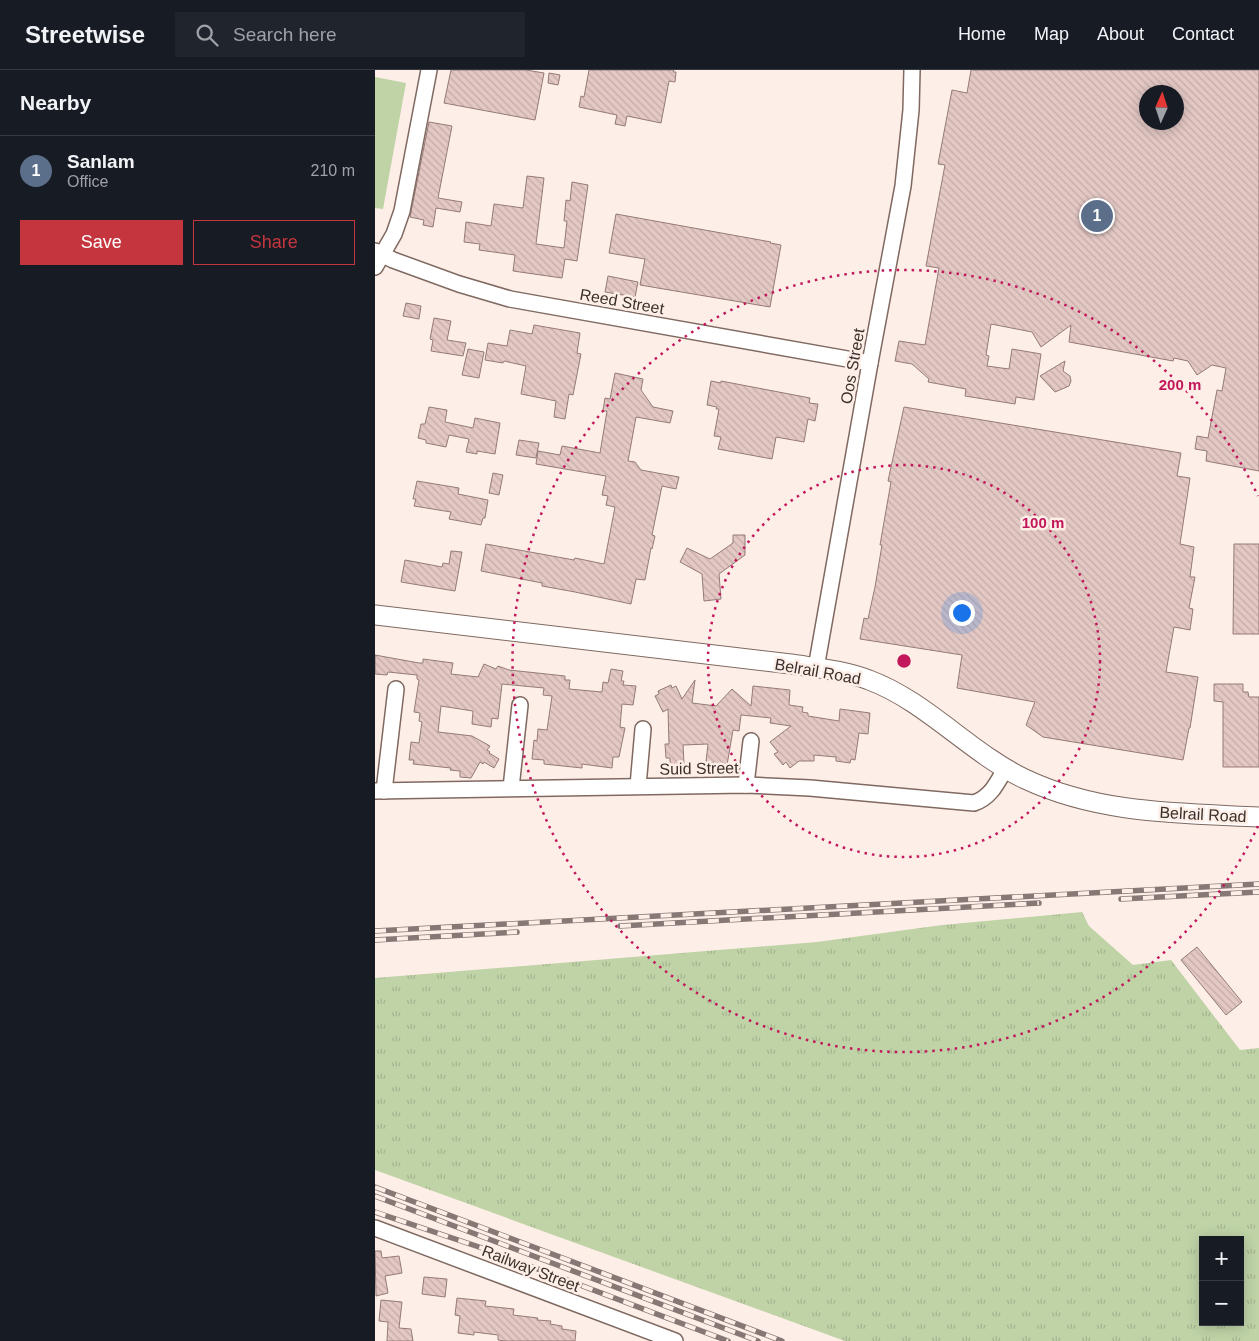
<!DOCTYPE html>
<html lang="en">
<head>
<meta charset="utf-8">
<style>
	body { margin:0; font-family:Arial,sans-serif; background:#20242c; color:#f1f3f6 }
	.controls { position:absolute; right:15px; bottom:15px; display:grid; overflow:hidden; border-radius:0px; box-shadow:0 2px 12px #0003 }
	.controls button { width:45px; height:45px; display:grid; place-items:center; padding:0; border:0; border-bottom:1px solid #363941; background:#171b24; color:#f1f3f6; font:25px sans-serif }
	.compass { position:absolute; left:764px; top:15px; width:45px; height:45px; border-radius:50%; background:#171b24; box-shadow:0 2px 12px #0003; rotate:3deg }
	.you { position:absolute; left:586px; top:542px; width:18px; height:18px; margin:-12px; border:4px solid #fff; border-radius:50%; background:#1a73e8; box-shadow:0 0 0 8px #1a73e833 }
	.badge { display:grid; place-items:center; width:32px; height:32px; border-radius:50%; background:#c5353e; color:#fff; font-size:16px; font-weight:700 }
	.pin { position:absolute; translate:-50% -50%; border:2px solid #fff; box-shadow:0 1px 5px #0006 }
	.list { margin:0; padding:0; list-style:none }
	h2 { display:flex; justify-content:space-between; align-items:center; height:65px; margin:0; padding:0 20px; font-size:21px }
	h2 small { font-size:16px; font-weight:400; color:#9ea1a6 }
	.list li { display:grid; grid-template-columns:32px 1fr auto; gap:15px; align-items:center; box-sizing:border-box; height:70px; padding:0 20px; border-top:1px solid #363941 }
	.list b { display:block; font-size:19px; white-space:nowrap }
	.list p { margin:0; font-size:16px; white-space:nowrap; color:#9ea1a6 }
	.list em { font-size:16px; font-style:normal; color:#9ea1a6 }
	.actions { display:flex; gap:10px; padding:15px 20px }
	.actions a { flex:1; padding:11px 0; border:1px solid #c5353e; border-radius:0px; text-align:center; font-size:18px; color:#c5353e }
	.actions .main { background:#c5353e; color:#fff }
	.icon { flex:none; width:28px; height:28px; fill:none; stroke:currentColor; stroke-width:2; stroke-linecap:round; stroke-linejoin:round }
	.map { position:relative; flex:none; width:884px; height:1271px; overflow:hidden }
	header { display:flex; align-items:center; gap:30px; box-sizing:border-box; height:70px; padding:0 25px; background:#171b24; border-bottom:1px solid #363941 }
	header strong { font-size:24px }
	nav { display:flex; gap:28px; margin-inline-start:auto; font-size:18px }
	.search { width:350px; height:45px; background:#20242c; display:flex; align-items:center; gap:12px; box-sizing:border-box; padding:0 18px; border-radius:0px; color:#9ea1a6; font-size:19px }
	main { display:flex }
	aside { flex:1; background:#171b24 }
	.map>svg:first-child { display:block }
	.grass { fill:url(#grass-tufts); fill-rule:evenodd }
	.pitch { fill:#bfd3a7 }
	.building { fill:url(#building-back-hatch); stroke:#947b77; fill-rule:evenodd }
	.lines { fill:none; stroke-linecap:round; stroke-linejoin:round }
	.minor-casing { stroke:#7f6960; stroke-width:18 }
	.tertiary-casing { stroke:#7f6960; stroke-width:21 }
	.minor { stroke:#fff; stroke-width:15 }
	.tertiary { stroke:#fff; stroke-width:19 }
	.rail-casing { stroke:#867975; stroke-width:5.5 }
	.rail { stroke:#feeee8; stroke-width:4; stroke-dasharray:11; stroke-linecap:butt }
	.ring { fill:none; stroke:#c2185b; stroke-width:2.5; stroke-dasharray:2.5 5 }
	.labels { text-anchor:middle; stroke-width:5; stroke-linejoin:round; paint-order:stroke }
	.street-label { font-size:16px; fill:#3a302c; stroke:#feeee8 }
	.centre { fill:#c2185b; stroke:#feeee8; stroke-width:2.5 }
	.ring-label { font-size:15px; text-anchor:middle; font-weight:bold; fill:#c2185b; stroke:#feeee8; stroke-width:5; stroke-linejoin:round; paint-order:stroke }
</style>
</head>
<body>
<header>
<strong>Streetwise</strong>
<div class="search"><svg class="icon" aria-label="search" viewBox="0 0 24 24"><circle cx="10" cy="10" r="6"/><path d="M15 15l6 6"/></svg>Search here</div>
<nav><a>Home</a><a>Map</a><a>About</a><a>Contact</a></nav>
</header>
<main>
<aside>
<h2>Nearby<small></small></h2>
<ul class="list">
<li><span class="badge" style="background:#5c6f8a">1</span><div><b>Sanlam</b><p>Office</p></div><em>210 m</em></li>
</ul>
<div class="actions"><a class="main">Save</a><a>Share</a></div>
</aside>
<div class="map">
<svg width="884" height="1271" viewBox="0 0 884 1271">
	<defs>
		<pattern id="grass-tufts" width="24" height="20" patternUnits="userSpaceOnUse" patternTransform="scale(1.25)"><rect width="24" height="20" fill="#bfd3a7"/><path d="M3 7l-1-3M5 7V3M7 7l1-3M15 17l-1-3M17 17v-4M19 17l1-3" fill="none" stroke="#a5b590"/></pattern>
		<pattern id="building-back-hatch" width="6" height="6" patternUnits="userSpaceOnUse" patternTransform="scale(1.25)"><rect width="6" height="6" fill="#e3c8c4"/><path d="M-1 5l2 2M0 0l6 6M5-1l2 2" fill="none" stroke="#c4aca9"/></pattern>
	</defs>
	<rect width="100%" height="100%" fill="#feeee8"/>
	<path class="grass" d="M707,842L714,856L758,895L796,890L865,980L884,978V1271H470L0,1100V908L442,872L567,855ZM828,1170H865V1252H828Z"/>
	<path class="pitch" d="M0,7L31,13L8,139L0,138Z"/>
	<g class="building">
		<path d="M76,0H151L169,3L160,50L69,33Z"/>
		<path d="M214,0H299L298,2H301L300,12L294,11L286,53L252,46L250,56L240,54L242,45L204,37L206,26L209,27Z"/>
		<path d="M596,0H884V401L831,391L832,381L820,379L822,366L833,368L842,320L847,321L851,298L837,295L822,305L813,291L799,288L798,291L694,272L696,255L666,277L657,262L616,254L611,285L614,286L612,296L634,299L637,279L666,284L659,330L641,327L640,334L590,326L591,319L553,312L554,309L537,294L520,291L524,271L550,275L564,198L551,196L570,95L563,94L577,20L592,23ZM772,22H802V52H772Z"/>
		<path d="M174,3L185,5L183,15L173,13Z"/>
		<path d="M54,52L77,56L63,128L87,132L85,142L61,138L58,157L48,155L49,150L35,147Z"/>
		<path d="M152,106L169,108L161,174L189,178L192,151H189L191,130L195,131L197,112L213,115L202,191L190,189L187,208L138,201L140,185L104,180L105,174L89,172L91,152L116,156L119,134L148,138Z"/>
		<path d="M241,144L396,172L395,173L406,175L395,237L265,215L270,189L234,183Z"/>
		<path d="M233,206L263,212L260,227L230,222Z"/>
		<path d="M31,233L46,236L44,249L28,246Z"/>
		<path d="M59,248L76,251L72,270L91,273L88,286L56,281L58,270L55,269Z"/>
		<path d="M159,255L205,263L202,283L206,284L198,325L194,324L190,349L179,347L181,331L146,324L151,296L129,291L128,293L110,290L113,273L132,276L135,260L157,264Z"/>
		<path d="M93,279L109,282L104,308L87,305Z"/>
		<path d="M690,291L688,301L695,306L696,311L694,316L680,322L665,306Z"/>
		<path d="M240,303L268,309L266,320L278,337L298,341L295,353L261,347L253,391L260,392L266,400L304,407L301,419L287,416L277,465L280,466L277,479L276,478L270,510L261,509L256,534L200,522L167,516V513L106,501L111,474L199,490L200,488L229,494L240,437L231,435L233,426L227,425L231,406L161,394L163,381L185,385L187,376L225,383L232,341H228L230,328L235,329Z"/>
		<path d="M336,311L346,313V311L435,328L434,333L443,334L440,351L433,349L429,372L401,367L397,389L343,379L346,367L339,366L344,339H341L342,337L332,335Z"/>
		<path d="M54,337L72,340L70,352L98,358L100,348L125,353L120,384L102,381V384L91,382L94,369L74,365L71,377L51,373V370L43,368L46,354H50Z"/>
		<path d="M529,337L806,383L802,406L815,408L805,474L819,477L815,507H820L814,538L818,539L815,560L799,557L791,602L823,607L815,658H814L808,690L668,667L651,655L660,632L582,618L587,585L485,569L489,548L493,549L500,517L507,475H505L516,412L513,411Z"/>
		<path d="M144,370L164,373L161,388L141,385Z"/>
		<path d="M118,403L128,405L124,425L114,423Z"/>
		<path d="M42,411L84,418L83,424L113,430L110,448H108L106,455L74,449L76,442L39,436L41,429H38Z"/>
		<path d="M358,465H370V485L344,504L346,529L329,531L327,504L305,492L312,478L335,489L358,473Z"/>
		<path d="M859,474H884V564H858Z"/>
		<path d="M76,481L87,482L80,521L26,512L30,490L67,497L68,493L74,494Z"/>
		<path d="M0,585L44,593H48V589L78,593L76,604L103,607L109,594L121,599L123,596L134,600L190,606V610H195L194,619L227,622L228,612L233,613L236,599L248,601L246,611H249L248,615L261,616L258,635L247,634L245,657L250,658L244,687H238L237,698L207,694V698L169,694V690L157,689L159,670L162,671L163,659L172,660L177,626L168,625L169,618L127,614L123,649L117,648L116,657L97,654L98,641L66,636L63,662L97,666L115,676L112,680L115,682L114,683L124,689L119,698L109,692L108,694L105,692L96,708L85,707V701L75,700L76,698L38,694L39,690H34L36,672L44,673L47,652L44,651L45,643L39,642L44,610L42,609V605L13,602L12,605L0,604Z"/>
		<path d="M320,610L317,633L341,636L357,619L376,636L378,616L415,620L414,635L428,637L427,642L433,643V646L464,651L465,639L495,643L493,664L484,663L480,690L476,689L475,693L461,691V687L439,685V691H424L415,698L411,692L408,695L399,684L403,682L395,672L416,656L395,653L396,648L366,645L364,661L358,660L352,695L331,692L333,674L308,675L309,694L295,695V688H291L290,674H294L293,639L288,642L280,626L284,624L283,621L296,615L297,618L301,616L307,629Z"/>
		<path d="M839,614H868V622H873L874,627H884V697H848V632L839,631Z"/>
		<path d="M822,877L867,932L851,945L806,890Z"/>
		<path d="M0,1181H6L7,1188L24,1186L27,1203L10,1206L13,1223L1,1226Z"/>
		<path d="M49,1207L72,1209L70,1227L47,1224Z"/>
		<path d="M82,1228L111,1231L110,1236L139,1239L138,1245L163,1248L162,1250L176,1251L175,1254L187,1256V1259L201,1261L200,1271H130L123,1270V1265L99,1262V1265L83,1263L85,1246L80,1245Z"/>
		<path d="M6,1230L27,1232L24,1258L36,1259L38,1271H12L13,1252L4,1251Z"/>
	</g>
	<g class="lines">
		<defs>
			<g id="minor">
				<path d="M0,181L18,190L84,214L135,229L495,293"/>
				<path d="M0,197L19,164L27,141L54,0"/>
				<path d="M441,598L495,293L528,116L536,40L537,0"/>
				<path d="M371,715L376,671"/>
				<path d="M263,716L268,659"/>
				<path d="M136,718L145,635"/>
				<path d="M0,721L371,715L435,718L599,733C616,727 622,713 630,699"/>
				<path d="M9,721L21,619"/>
				<path d="M0,1158L300,1271"/>
			</g>
			<path id="tertiary" d="M0,545L416,594C442,598 469,600 494,610C551,631 595,683 650,709C724,744 804,743 884,747"/>
		</defs>
		<use href="#minor" class="minor-casing"/>
		<use href="#tertiary" class="tertiary-casing"/>
		<use href="#minor" class="minor"/>
		<use href="#tertiary" class="tertiary"/>
		<defs>
			<g id="rail">
				<path d="M746,829L884,822"/>
				<path d="M245,856L664,833"/>
				<path d="M0,861L884,814"/>
				<path d="M0,870L142,862"/>
				<path d="M0,1117L407,1271"/>
				<path d="M0,1126L383,1271"/>
				<path d="M0,1142L110,1179L353,1271"/>
			</g>
		</defs>
		<use href="#rail" class="rail-casing"/>
		<use href="#rail" class="rail"/>
	</g>
	<g class="ring">
		<circle cx="529" cy="591" r="196"/>
		<path d="M883 756A391 391 0 1 1 883 426"/>
	</g>
	<g class="labels">
		<g class="street-label">
			<text transform="translate(247 231) rotate(10)" y="6">Reed Street</text>
			<text transform="translate(477 296) rotate(-80)" y="6">Oos Street</text>
			<text transform="translate(443 601) rotate(10)" y="6">Belrail Road</text>
			<text transform="translate(324 698) rotate(-1)" y="6">Suid Street</text>
			<text transform="translate(828 744) rotate(3)" y="6">Belrail Road</text>
			<text transform="translate(156 1198) rotate(21)" y="6">Railway Street</text>
		</g>
	</g>
	<circle cx="529" cy="591" r="8" class="centre"/>
	<g class="ring-label">
		<text x="805" y="320">200 m</text>
		<text x="668" y="458">100 m</text>
	</g>
</svg>
<div class="controls">
<button>+</button>
<button>−</button>
</div>
<svg class="compass" viewBox="-18 -18 36 36"><path d="M0-13l5 13h-10z" fill="#e53935"/><path d="M0 13l5-13h-10z" fill="#9ea1a6"/></svg>
<div class="you"></div>
<div class="pin badge" style="left:722px;top:146px;background:#5c6f8a">1</div>
</div>
</main>
</body>
</html>
